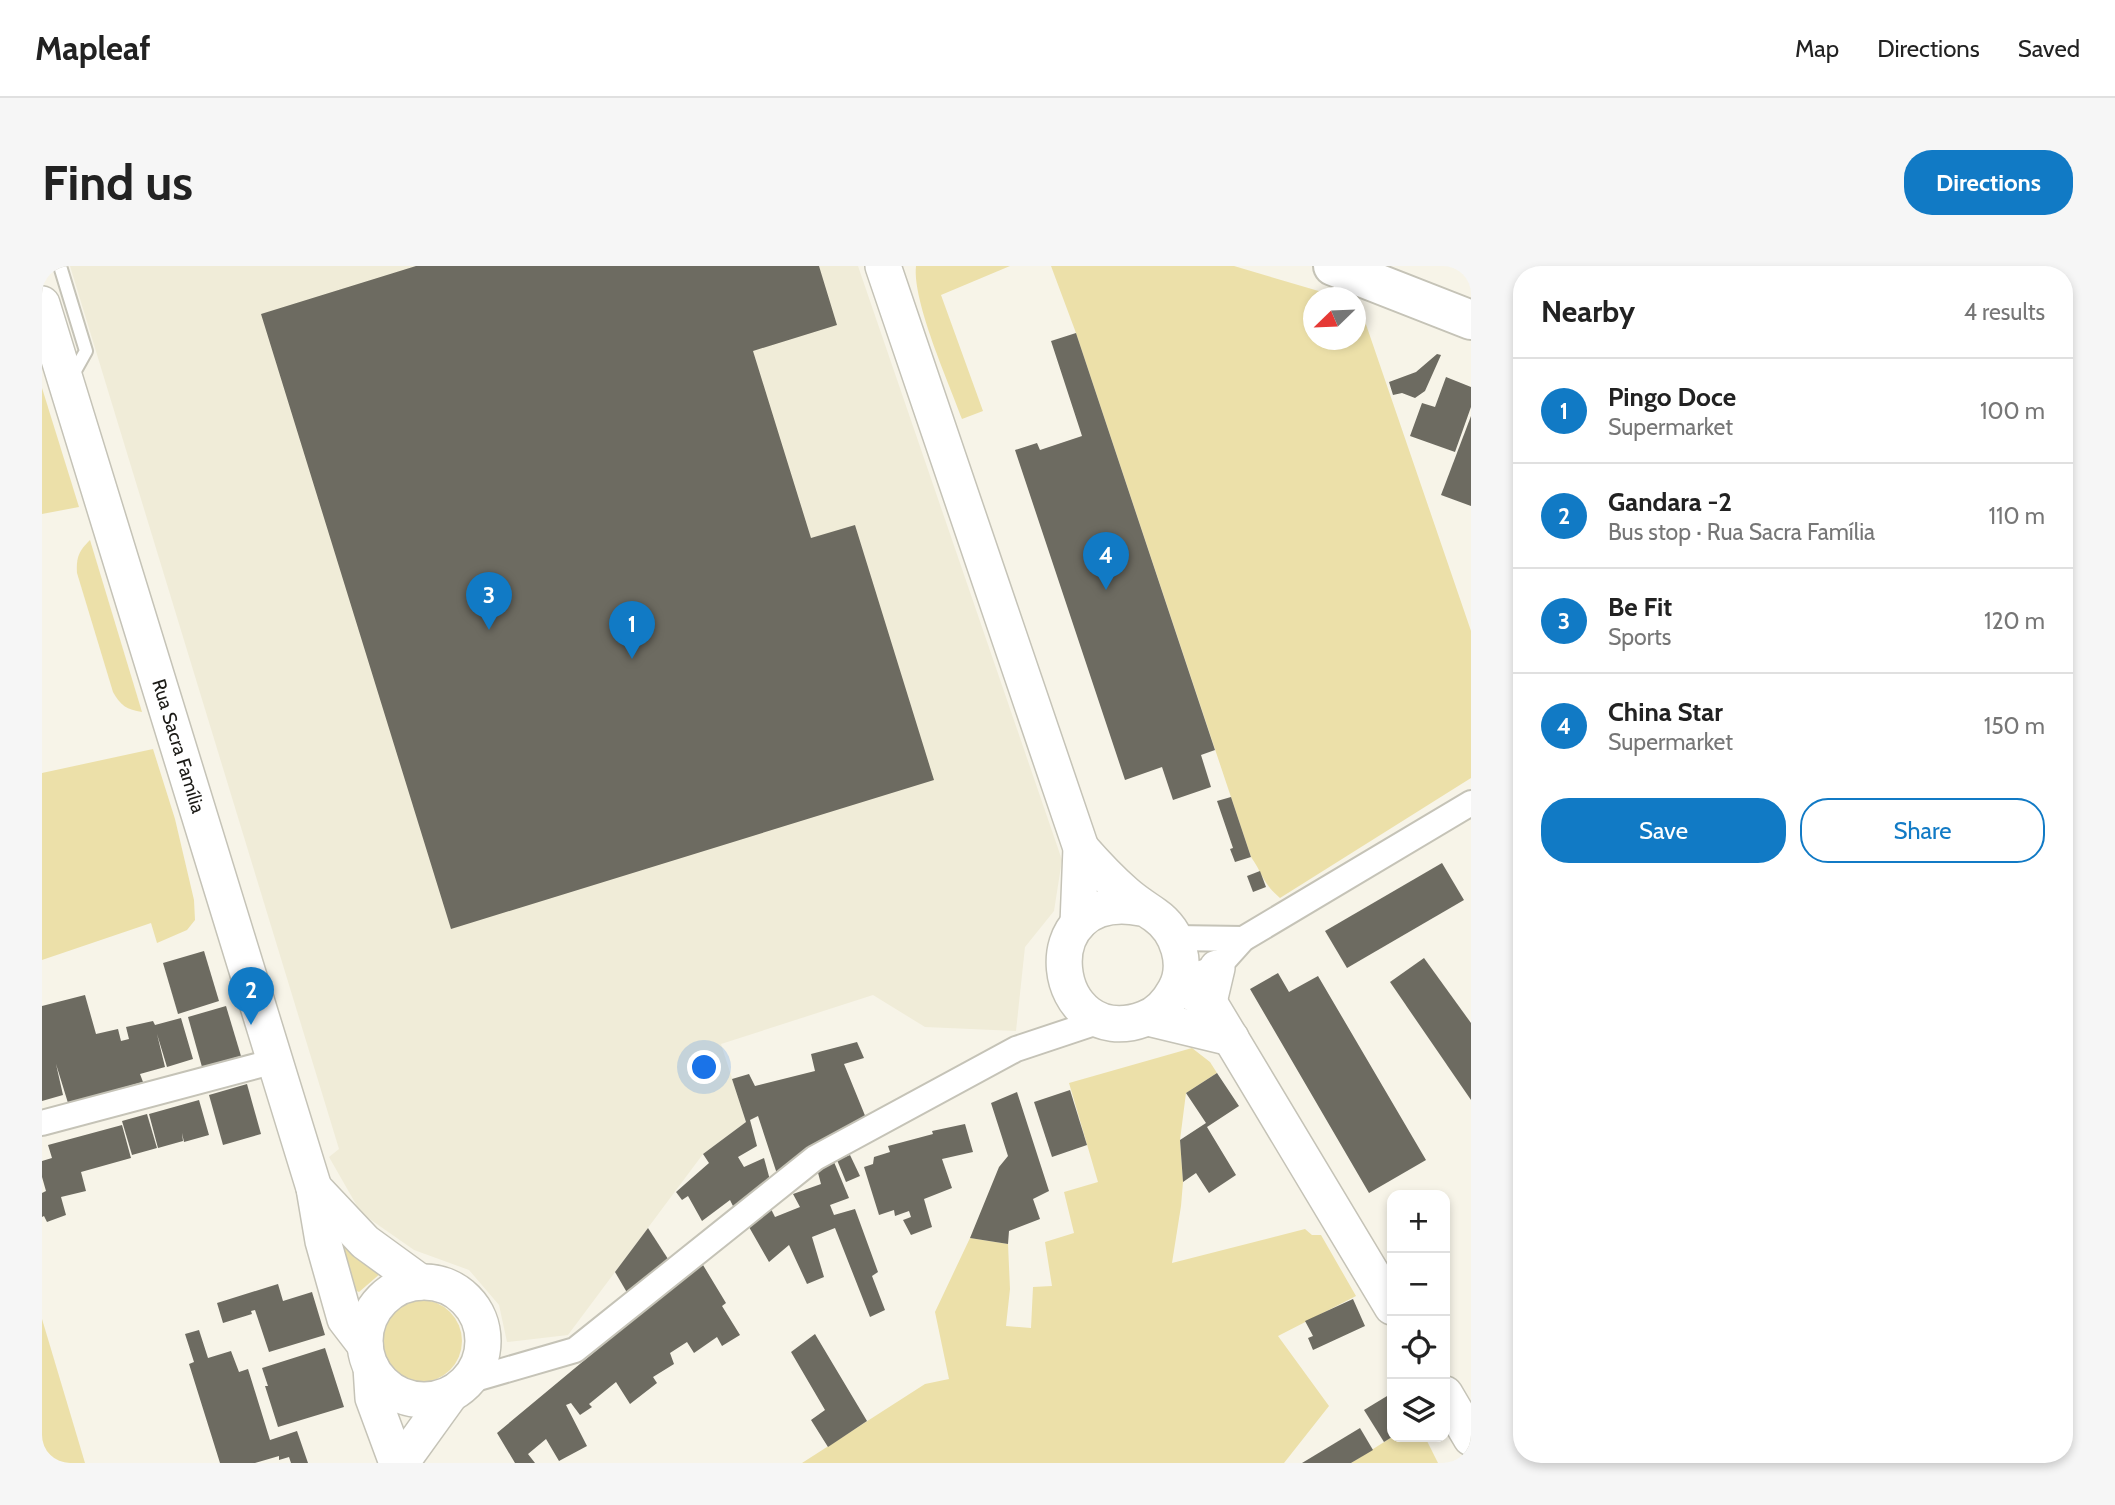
<!DOCTYPE html>
<html lang="en">
<head>
<meta charset="utf-8">
<style>
	body { margin:0; font-family:Cabin,sans-serif; background:#f6f6f6; color:#222 }
	.controls { position:absolute; right:21px; bottom:21px; display:grid; overflow:hidden; border-radius:14px; box-shadow:0 4px 10px #0003 }
	.controls button { width:63px; height:63px; display:grid; place-items:center; padding:0; border:0; border-bottom:2px solid #e0e0e0; background:#fff; color:#222; font:35px sans-serif }
	.compass { position:absolute; left:1261px; top:21px; width:63px; height:63px; border-radius:50%; background:#fff; box-shadow:0 4px 10px #0003; rotate:247deg }
	.you { position:absolute; left:663px; top:802px; width:24px; height:24px; margin:-18px; border:5px solid #fff; border-radius:50%; background:#1a73e8; box-shadow:0 0 0 10px #1a73e833 }
	.badge { display:grid; place-items:center; width:46px; height:46px; border-radius:50%; background:#117ac5; color:#fff; font-size:23px; font-weight:700 }
	.pin { position:absolute; translate:-50% -58px; filter:drop-shadow(0 2px 4px #0008) }
	.pin::after { content:''; position:absolute; top:37px; width:24px; height:21px; background:inherit; clip-path:polygon(0 0,100% 0,50% 100%) }
	.list { margin:0; padding:0; list-style:none }
	h2 { display:flex; justify-content:space-between; align-items:center; height:91px; margin:0; padding:0 28px; font-size:30px }
	h2 small { font-size:23px; font-weight:400; color:#767676 }
	.list li { display:grid; grid-template-columns:46px 1fr auto; gap:21px; align-items:center; box-sizing:border-box; height:105px; padding:0 28px; border-top:2px solid #e0e0e0 }
	.list b { display:block; font-size:26px; white-space:nowrap }
	.list p { margin:0; font-size:23px; white-space:nowrap; color:#767676 }
	.list em { font-size:23px; font-style:normal; color:#767676 }
	.actions { display:flex; gap:14px; padding:21px 28px }
	.actions a { flex:1; padding:16px 0; border:2px solid #117ac5; border-radius:28px; text-align:center; font-size:24px; color:#117ac5 }
	.actions .main { background:#117ac5; color:#fff }
	.icon { flex:none; width:38px; height:38px; fill:none; stroke:currentColor; stroke-width:2; stroke-linecap:round; stroke-linejoin:round }
	.map { position:relative; flex:none; width:1429px; height:1197px; overflow:hidden; border-radius:28px }
	header { display:flex; align-items:center; gap:42px; box-sizing:border-box; height:98px; padding:0 35px; background:#fff; border-bottom:2px solid #e0e0e0 }
	header strong { font-size:33px }
	nav { display:flex; gap:38px; margin-inline-start:auto; font-size:24px }
	.intro { display:flex; align-items:center; justify-content:space-between; box-sizing:border-box; height:168px; padding:0 42px }
	h1 { margin:0; font-size:49px }
	.button { padding:18px 32px; border-radius:28px; background:#117ac5; color:#fff; font-size:24px; font-weight:700 }
	main { display:flex; gap:42px; padding:0 42px }
	aside { flex:1; background:#fff; border-radius:28px; box-shadow:0 4px 10px #0003 }
	.map>svg:first-child { display:block }
	.built { fill:#f0ecd8 }
	.green { fill:#ece0a9 }
	.building { fill:#6d6b61 }
	.lines { fill:none; stroke-linecap:round; stroke-linejoin:round }
	.lane-casing { stroke:#c5c3b7; stroke-width:16 }
	.street-casing { stroke:#c5c3b7; stroke-width:28 }
	.secondary-casing { stroke:#c5c3b7; stroke-width:38 }
	.primary-casing { stroke:#c5c3b7; stroke-width:42 }
	.lane { stroke:#fff; stroke-width:12 }
	.street { stroke:#fff; stroke-width:24 }
	.secondary { stroke:#fff; stroke-width:35 }
	.primary { stroke:#fff; stroke-width:38 }
	.labels { text-anchor:middle; stroke-width:5; stroke-linejoin:round; paint-order:stroke }
	.street-label { font-size:19px; fill:#1b1a16; stroke:#fff }
</style>
</head>
<body>
<header>
<strong>Mapleaf</strong>
<nav><a>Map</a><a>Directions</a><a>Saved</a></nav>
</header>
<div class="intro"><h1>Find us</h1><a class="button">Directions</a></div>
<main>
<div class="map">
<svg width="1429" height="1197" viewBox="0 0 1429 1197">
	<rect width="100%" height="100%" fill="#f7f4e8"/>
	<path class="built" d="M28,0H816L1020,594L1012,645L983,681L974,765L883,761L831,729L679,778L704,856L661,888L526,1069L465,1076L457,1039L427,1004L372,984L319,947L287,891L297,883Z"/>
	<g class="green">
		<path d="M874,0H968L899,29L941,145L920,153C907,117 870,35 874,0Z"/>
		<path d="M1009,0H1192L1297,31L1272,32V74H1314V36L1317,38L1429,365V512L1238,632C1221,618 1221,608 1209,591L1034,67Z"/>
		<path d="M0,122L37,241L0,248Z"/>
		<path d="M48,274L100,446C85,444 78,439 71,426L35,307C34,291 37,285 48,274Z"/>
		<path d="M111,483L133,553L152,634L153,654L145,664L115,677L109,657L0,694V507Z"/>
		<path d="M1150,782L1168,796L1175,807L1144,827L1138,874L1141,916L1139,940L1130,997L1263,963L1270,969H1279L1314,1030L1236,1070L1287,1140L1242,1197H760L883,1118L907,1113L893,1046L928,972L966,978L968,1023L964,1060L989,1062L991,1021L1010,1020L1003,976L1032,967L1022,926L1056,916L1027,817Z"/>
		<path d="M299,976L339,1007L317,1026L312,1024Z"/>
		<circle cx="379" cy="1075" r="41"/>
		<path d="M0,1053L43,1197H0Z"/>
		<path d="M1350,1171H1383L1396,1197H1309Z"/>
	</g>
	<g class="building">
		<path d="M374,0H777L795,59L711,85L769,272L813,259L892,514L409,663L219,48Z"/>
		<path d="M1034,67L1173,484L1159,489L1169,521L1131,534L1120,501L1083,514L973,184L995,177L998,184L1040,170L1009,75Z"/>
		<path d="M1395,88L1399,89L1383,125L1373,132L1360,127L1351,129L1347,116L1374,106Z"/>
		<path d="M1404,111L1429,121V141L1413,186L1368,170L1380,137L1393,141Z"/>
		<path d="M1429,150V240L1399,229Z"/>
		<path d="M1189,531L1209,591L1193,596L1188,583L1191,582L1175,535Z"/>
		<path d="M1400,597L1422,634L1305,702L1283,665Z"/>
		<path d="M1218,605L1224,621L1211,626L1205,610Z"/>
		<path d="M162,685L177,735L136,748L121,697Z"/>
		<path d="M1382,692L1429,757V834L1348,716Z"/>
		<path d="M1236,707L1247,726L1276,710L1384,894L1327,927L1208,723Z"/>
		<path d="M43,729L54,768L76,763L79,775L87,773L84,761L111,755L113,759L139,752L151,793L125,801L115,768L123,801L98,808L101,816L26,837L14,798L21,829L0,835V740Z"/>
		<path d="M184,740L199,790L160,801L146,751Z"/>
		<path d="M815,776L822,792L802,798L824,852L790,868L758,889L735,908L716,850L708,854L715,880L696,891L702,901L722,892L728,914L693,944L688,934L660,955L646,930L640,934L634,926L667,897L661,888L704,856L690,813L707,808L713,820L773,805L769,788Z"/>
		<path d="M1175,807L1197,840L1165,861L1194,909L1167,927L1154,907L1141,916L1138,874L1164,857L1144,827Z"/>
		<path d="M205,818L219,868L181,879L167,829Z"/>
		<path d="M1028,824L1045,879L1010,891L992,836Z"/>
		<path d="M975,826L1007,925L991,933L998,953L967,965L966,978L928,972L957,901L966,890L949,837Z"/>
		<path d="M157,834L167,869L142,876L140,867L141,875L116,882L107,848Z"/>
		<path d="M105,848L115,882L90,889L80,855Z"/>
		<path d="M923,858L931,886L900,893L910,922L882,933L890,961L869,969L861,954L869,951L867,945L853,950L852,944L837,949L822,901L831,898L832,891L848,886L846,880L891,868L890,865Z"/>
		<path d="M80,859L89,892L39,906L44,925L19,931L24,949L5,956L2,950L0,951V927L4,925L0,911V895L10,892L6,879Z"/>
		<path d="M808,889L818,910L804,916L795,894Z"/>
		<path d="M792,896L807,932L788,939L792,949L813,943L836,1006L830,1010L843,1044L828,1051L793,962L770,971L782,1011L765,1018L747,979L727,996L707,961L729,943L733,951L758,941L751,928L779,918L775,903Z"/>
		<path d="M606,962L628,996L587,1030L573,1006Z"/>
		<path d="M661,999L684,1037L680,1040L698,1069L680,1080L675,1071L652,1087L645,1076L628,1087L632,1098L611,1111L615,1117L588,1138L574,1116L547,1138L550,1141L538,1149L529,1137L524,1139L545,1180L517,1195L504,1173L486,1188L493,1197H473L455,1167L639,1014Z"/>
		<path d="M236,1018L241,1035L270,1026L283,1069L227,1086L213,1044L209,1045L210,1048L181,1057L175,1037Z"/>
		<path d="M1311,1033L1323,1060L1271,1084L1266,1072L1271,1070L1263,1055Z"/>
		<path d="M157,1064L166,1092L189,1085L197,1106L206,1103L228,1174L255,1165L266,1197H249L247,1191L237,1194V1190L213,1197H178L147,1098L152,1096L143,1068Z"/>
		<path d="M773,1068L825,1155L786,1181L769,1154L783,1144L749,1086Z"/>
		<path d="M283,1082L302,1141L236,1161L223,1120H226L220,1102Z"/>
		<path d="M1350,1127V1171L1342,1176L1322,1144Z"/>
		<path d="M1318,1162L1331,1184L1309,1197H1260Z"/>
	</g>
	<g class="lines">
		<defs>
			<path id="lane" d="M18,0L44,85L30,110"/>
			<g id="street">
				<path d="M1133,672L1201,673"/>
				<path d="M1159,707L1175,702L1201,673L1429,537"/>
				<path d="M0,857L233,795"/>
				<path d="M426,1115L533,1084L773,892L974,783L1061,754"/>
			</g>
			<g id="secondary">
				<path d="M841,0L1039,582L1036,658"/>
				<path d="M0,38L272,922L281,975L303,1053L323,1079"/>
				<path d="M1039,582C1053,598 1067,613 1083,627C1093,636 1103,642 1113,649C1136,665 1147,699 1133,724C1126,737 1116,748 1102,753C1008,788 985,621 1099,642"/>
				<path d="M1136,719L1167,736L1350,1041"/>
				<path d="M1167,736L1175,702"/>
				<path d="M1106,752L1189,772"/>
				<path d="M272,922L323,976L378,1016"/>
				<circle cx="382" cy="1075" r="59"/>
				<path d="M329,1101L331,1132L355,1197"/>
				<path d="M1403,1128L1429,1172"/>
				<path d="M359,1197L408,1129"/>
			</g>
			<path id="primary" d="M1291,0L1429,54"/>
		</defs>
		<use href="#lane" class="lane-casing"/>
		<use href="#street" class="street-casing"/>
		<use href="#secondary" class="secondary-casing"/>
		<use href="#primary" class="primary-casing"/>
		<use href="#lane" class="lane"/>
		<use href="#street" class="street"/>
		<use href="#secondary" class="secondary"/>
		<use href="#primary" class="primary"/>
	</g>
	<g class="labels">
		<g class="street-label">
			<text transform="translate(137 480) rotate(73)" y="7">Rua Sacra Família</text>
		</g>
	</g>
</svg>
<div class="controls">
<button>+</button>
<button>−</button>
<button><svg class="icon" aria-label="locate" viewBox="0 0 24 24"><circle cx="12" cy="12" r="6"/><path d="M12 2v4M12 18v4M2 12h4M18 12h4"/></svg></button>
<button><svg class="icon" aria-label="layers" viewBox="0 0 24 24"><path d="M12 4l9 5-9 5-9-5zM3 14l9 5 9-5"/></svg></button>
</div>
<svg class="compass" viewBox="-18 -18 36 36"><path d="M0-13l5 13h-10z" fill="#e53935"/><path d="M0 13l5-13h-10z" fill="#767676"/></svg>
<div class="you"></div>
<div class="pin badge" style="left:590px;top:393px">1</div>
<div class="pin badge" style="left:209px;top:759px">2</div>
<div class="pin badge" style="left:447px;top:364px">3</div>
<div class="pin badge" style="left:1064px;top:324px">4</div>
</div>
<aside>
<h2>Nearby<small>4 results</small></h2>
<ul class="list">
<li><span class="badge">1</span><div><b>Pingo Doce</b><p>Supermarket</p></div><em>100 m</em></li>
<li><span class="badge">2</span><div><b>Gandara -2</b><p>Bus stop · Rua Sacra Família</p></div><em>110 m</em></li>
<li><span class="badge">3</span><div><b>Be Fit</b><p>Sports</p></div><em>120 m</em></li>
<li><span class="badge">4</span><div><b>China Star</b><p>Supermarket</p></div><em>150 m</em></li>
</ul>
<div class="actions"><a class="main">Save</a><a>Share</a></div>
</aside>
</main>
</body>
</html>
